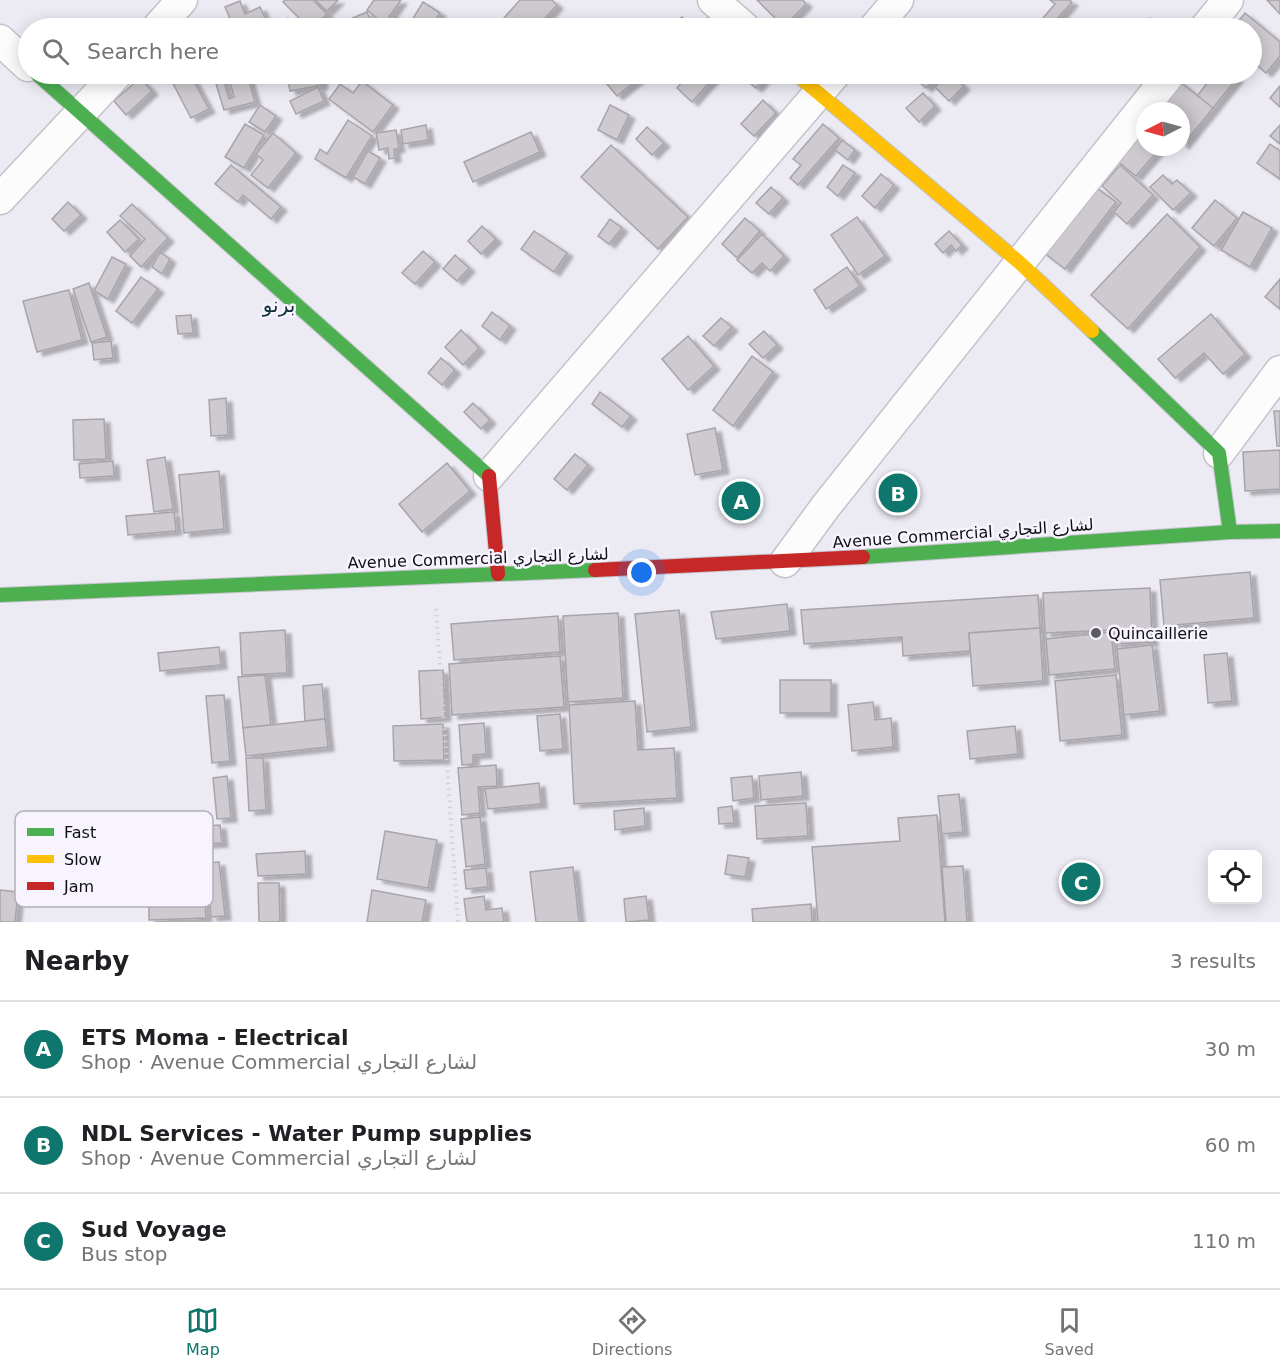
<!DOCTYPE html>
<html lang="en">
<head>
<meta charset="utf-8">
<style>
	body { margin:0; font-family:"DejaVu Sans",Cairo,sans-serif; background:#f2f2f2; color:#202124 }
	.controls { position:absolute; right:18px; bottom:18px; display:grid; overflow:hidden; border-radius:9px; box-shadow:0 3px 15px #0003 }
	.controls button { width:54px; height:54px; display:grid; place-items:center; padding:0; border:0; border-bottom:2px solid #e0e0e0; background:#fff; color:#202124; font:30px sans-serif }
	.compass { position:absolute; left:1136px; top:102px; width:54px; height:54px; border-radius:50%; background:#fff; box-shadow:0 3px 15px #0003; rotate:264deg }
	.you { position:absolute; left:642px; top:573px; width:21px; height:21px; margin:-15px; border:4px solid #fff; border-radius:50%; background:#1a73e8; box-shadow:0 0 0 9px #1a73e833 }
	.badge { display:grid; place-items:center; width:39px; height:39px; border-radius:50%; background:#0f766e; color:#fff; font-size:20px; font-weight:700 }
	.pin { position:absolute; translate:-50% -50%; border:3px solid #fff; box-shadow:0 2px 6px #0006 }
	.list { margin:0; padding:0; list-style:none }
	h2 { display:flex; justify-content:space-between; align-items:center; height:78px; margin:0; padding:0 24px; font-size:26px }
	h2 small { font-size:20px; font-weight:400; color:#757577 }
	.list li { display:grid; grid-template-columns:39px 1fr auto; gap:18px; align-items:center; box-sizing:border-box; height:96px; padding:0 24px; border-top:2px solid #e0e0e0 }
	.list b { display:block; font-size:22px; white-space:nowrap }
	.list p { margin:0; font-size:20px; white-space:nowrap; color:#757577 }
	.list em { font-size:20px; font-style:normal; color:#757577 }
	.icon { flex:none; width:33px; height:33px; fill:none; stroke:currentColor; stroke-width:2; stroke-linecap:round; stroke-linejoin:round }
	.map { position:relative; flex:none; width:1280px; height:922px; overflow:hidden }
	.search { position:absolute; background:#fff; box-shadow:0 3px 15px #0003; left:18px; right:18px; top:18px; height:66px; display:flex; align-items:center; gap:15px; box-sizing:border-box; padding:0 21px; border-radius:33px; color:#757577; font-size:22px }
	.sheet { height:366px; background:#fff }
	nav { display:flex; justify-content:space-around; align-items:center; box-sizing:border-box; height:84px; border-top:2px solid #e0e0e0; background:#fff; font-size:16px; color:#757577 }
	nav a { display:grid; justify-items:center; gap:3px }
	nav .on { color:#0f766e }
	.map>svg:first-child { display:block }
	.building { fill:#cecacf; stroke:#a8a4aa; stroke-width:1.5; filter:url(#shadow) }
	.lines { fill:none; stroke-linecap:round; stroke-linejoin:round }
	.street-casing { stroke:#c4c2ca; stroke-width:33 }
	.fast-casing { stroke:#c4c2ca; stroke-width:16 }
	.slow-casing { stroke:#c4c2ca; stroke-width:16 }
	.jam-casing { stroke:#c4c2ca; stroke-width:16 }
	.path { stroke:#d2d1d4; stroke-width:4; stroke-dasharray:1.5 4.5; stroke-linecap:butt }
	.street { stroke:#fcfcfd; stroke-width:30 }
	.fast { stroke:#4caf50; stroke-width:14 }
	.slow { stroke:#ffc107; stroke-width:14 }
	.jam { stroke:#c62828; stroke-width:14 }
	.poi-dot { fill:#5d5b62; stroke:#f7f4ff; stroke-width:2 }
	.labels { text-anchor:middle; stroke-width:5; stroke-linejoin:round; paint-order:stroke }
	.street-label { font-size:16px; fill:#100e14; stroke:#f7f4ff }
	.poi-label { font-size:16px; fill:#100e14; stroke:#f7f4ff; text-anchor:start }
	.quarter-label { font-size:20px; fill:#12303a; stroke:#f7f4ff }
	.key { fill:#f7f4ff; stroke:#b2afb8; stroke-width:1.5 }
	.key-label { font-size:16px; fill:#100e14 }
</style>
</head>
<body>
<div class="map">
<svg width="1280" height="922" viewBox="0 0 1280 922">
	<defs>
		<filter id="shadow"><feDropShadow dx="6" dy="4" stdDeviation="1.5" flood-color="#0004"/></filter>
	</defs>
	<rect width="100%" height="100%" fill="#eceaf3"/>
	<g class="building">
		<path d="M285,0H313L327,14L312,28H309L283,2Z"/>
		<path d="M315,0H338L327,11Z"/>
		<path d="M374,0H401L384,24L367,10Z"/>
		<path d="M520,0H552L557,5L536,28H495Z"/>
		<path d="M757,0H803L806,4L784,27Z"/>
		<path d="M1050,0H1069L1072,2L1051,26L1043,18L1055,4Z"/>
		<path d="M1267,0H1280V14Z"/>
		<path d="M240,1L245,14L260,7L269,27L288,18L292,28H234L225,7Z"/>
		<path d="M423,2L440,13L430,28H407Z"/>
		<path d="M367,12L374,28H329Z"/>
		<path d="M1245,13L1280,42V56L1266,73L1252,61V28H1233Z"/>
		<path d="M395,16L407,25L404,28H385Z"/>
		<path d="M682,17L692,28H668Z"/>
		<path d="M707,18L718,28L697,27Z"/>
		<path d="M1150,18L1161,28H1141Z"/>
		<path d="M168,74H190L209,109L191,118Z"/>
		<path d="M213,74H222L229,99L234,97L228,74H247L255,102L224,110Z"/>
		<path d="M303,74H320L322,85L290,91L288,79L303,76Z"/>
		<path d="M620,74H644L617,96L607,84Z"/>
		<path d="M689,74H717L692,102L677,88Z"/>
		<path d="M739,74H768L756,88Z"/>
		<path d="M910,74H939L926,88Z"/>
		<path d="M948,74H951L964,86L949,101L935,87Z"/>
		<path d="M1197,74H1231L1237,78L1213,108L1197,96L1208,82Z"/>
		<path d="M1174,77L1213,108L1183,145L1181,143V111H1163L1153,103Z"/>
		<path d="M140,78L152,91L126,115L114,101Z"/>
		<path d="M362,81L393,105L373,132L329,99L340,84L353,93Z"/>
		<path d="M1280,86V107L1270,98Z"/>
		<path d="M318,87L324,101L296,114L290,101Z"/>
		<path d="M923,93L935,106L919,122L906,108Z"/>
		<path d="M763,100L776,113L754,136L741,124Z"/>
		<path d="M260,105L276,116L265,132L249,122Z"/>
		<path d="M610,105L629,115L617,140L598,130Z"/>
		<path d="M348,120L372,136L346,178L315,159L320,149L327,154Z"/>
		<path d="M245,124L264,135L244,168L225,157Z"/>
		<path d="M823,124L839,138L798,185L790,178L801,165L793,159Z"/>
		<path d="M426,125L428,140L403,144L401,130Z"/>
		<path d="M1280,125V144L1270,136Z"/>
		<path d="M647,127L664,143L652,155L636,139Z"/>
		<path d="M396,130L399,148L394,149L395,158L389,159L388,148L379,150L376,133Z"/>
		<path d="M531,132L540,152L473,182L464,162Z"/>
		<path d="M1140,132L1145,136V147L1160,148L1136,176L1116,160Z"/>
		<path d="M273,133L296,153L268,188L251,175L263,160L256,154Z"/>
		<path d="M842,140L855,150L848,160L835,150Z"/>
		<path d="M1270,144L1280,151V179L1257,163Z"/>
		<path d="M611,145L688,217L658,249L581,177Z"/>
		<path d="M368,151L380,158L365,184L353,177Z"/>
		<path d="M231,165L281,207L271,219L243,195L238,202L215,184Z"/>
		<path d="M843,165L855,173L838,196L827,187Z"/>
		<path d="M1120,165L1153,195L1127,224L1114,212L1121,203L1102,186Z"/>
		<path d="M881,174L894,185L875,208L862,196Z"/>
		<path d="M1163,175L1172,184L1177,180L1191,193L1173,210L1150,187Z"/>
		<path d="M1094,186L1116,202L1065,269L1043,252Z"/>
		<path d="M771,187L783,198L769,214L756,203Z"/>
		<path d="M1215,200L1237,218L1214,246L1192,228Z"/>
		<path d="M68,202L81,215L64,231L52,219Z"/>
		<path d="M132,204L168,238L141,267L130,256L145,239L120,216Z"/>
		<path d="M1243,212L1272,228L1250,267L1221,250Z"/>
		<path d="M1167,214L1200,247L1128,329L1091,295Z"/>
		<path d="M857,217L885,256L858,275L831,235Z"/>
		<path d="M745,218L760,231L737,258L722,244Z"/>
		<path d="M610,219L622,228L609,244L598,236Z"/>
		<path d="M120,220L139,239L125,252L107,232Z"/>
		<path d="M482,226L496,239L481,254L468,241Z"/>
		<path d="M534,231L567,253L554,272L521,249Z"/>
		<path d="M949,231L962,245L956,251L951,245L943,253L935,244Z"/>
		<path d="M762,234L784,256L770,271L762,263L752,273L737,260Z"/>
		<path d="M423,251L435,262L415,284L402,273Z"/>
		<path d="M160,252L170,259L162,274L152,267Z"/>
		<path d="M455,255L469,268L457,281L443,269Z"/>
		<path d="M112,257L126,264L108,299L94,291Z"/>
		<path d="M847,267L860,286L826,309L814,290Z"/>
		<path d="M141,277L158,289L132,323L116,311Z"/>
		<path d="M1280,279V309L1265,297Z"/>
		<path d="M89,283L107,337L91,342L73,289Z"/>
		<path d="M69,290L82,340L37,352L23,301Z"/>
		<path d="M492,312L510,326L500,340L482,326Z"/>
		<path d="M1211,314L1245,354L1223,374L1204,353L1175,378L1158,359Z"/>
		<path d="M191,315L193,333L178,334L176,316Z"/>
		<path d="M721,318L732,327L714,346L703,336Z"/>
		<path d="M461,330L479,348L463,365L445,347Z"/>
		<path d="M764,331L777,345L763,358L749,344Z"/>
		<path d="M688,336L714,366L688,390L662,359Z"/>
		<path d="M111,341L113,358L94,360L92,343Z"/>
		<path d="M752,356L773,372L733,426L713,410Z"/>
		<path d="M441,358L455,370L442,385L428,373Z"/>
		<path d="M600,392L631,416L622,427L592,404Z"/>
		<path d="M226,398L228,435L211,436L209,400Z"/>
		<path d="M473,403L490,420L481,429L464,412Z"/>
		<path d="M1274,411H1280V446H1277Z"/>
		<path d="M104,419L106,459L74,460L73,420Z"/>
		<path d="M715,428L723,470L695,475L687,434Z"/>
		<path d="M1280,450V489L1245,491L1243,452Z"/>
		<path d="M575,454L588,465L567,490L554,479Z"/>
		<path d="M165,457L173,509L154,512L147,460Z"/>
		<path d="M113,461L114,476L80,478L79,464Z"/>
		<path d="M447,463L470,491L422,532L399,504Z"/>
		<path d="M219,471L224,529L184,533L179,475Z"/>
		<path d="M174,512L176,531L128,535L126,516Z"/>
		<path d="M1250,572L1254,618L1164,626L1160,580Z"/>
		<path d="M1150,588L1152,642L1115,644L1114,630L1045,633L1043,593Z"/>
		<path d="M1038,595L1040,628L969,633L970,651L903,656L902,637L804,644L801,610Z"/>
		<path d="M787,604L790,631L716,639L711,612Z"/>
		<path d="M679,610L691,727L647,732L635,614Z"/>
		<path d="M618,613L623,698L568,702L563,616Z"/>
		<path d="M558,616L560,652L454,660L451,624Z"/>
		<path d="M1040,628L1043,681L973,686L969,633Z"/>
		<path d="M285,630L287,673L242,675L240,633Z"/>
		<path d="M1111,632L1115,669L1049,675L1046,639Z"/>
		<path d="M1152,645L1160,711L1124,715L1117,649Z"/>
		<path d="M219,647L221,665L160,671L158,653Z"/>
		<path d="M1227,653L1232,701L1208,703L1204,655Z"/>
		<path d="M560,656L564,707L452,715L449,664Z"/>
		<path d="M443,670L445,717L421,719L419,671Z"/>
		<path d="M265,675L271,725L243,728L238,677Z"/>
		<path d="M1116,675L1122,735L1060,741L1055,681Z"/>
		<rect x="780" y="680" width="51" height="33"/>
		<path d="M322,684L325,719L305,721L303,686Z"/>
		<path d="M224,695L230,761L212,763L206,696Z"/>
		<path d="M635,701L638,750L674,748L677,798L574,804L569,705Z"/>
		<path d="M873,702L875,720L891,718L893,747L852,751L848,705Z"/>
		<path d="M560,714L563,749L540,751L537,716Z"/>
		<path d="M325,719L328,747L246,756L243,728Z"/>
		<path d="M484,723L486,754L473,755V764L462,765L459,725Z"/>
		<path d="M443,724L444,760L394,761L393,726Z"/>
		<path d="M1015,726L1018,754L970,759L967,731Z"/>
		<path d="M246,758H263L266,810L249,811Z"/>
		<path d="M496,765L497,786L478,787L480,813L462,815L458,768Z"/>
		<path d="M801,772L803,796L761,800L759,776Z"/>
		<path d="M227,776L231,818L217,819L213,778Z"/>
		<path d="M752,776L754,798L733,801L731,778Z"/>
		<path d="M539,783L541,804L488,809L485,789Z"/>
		<path d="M959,794L963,832L942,834L938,796Z"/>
		<path d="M806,803L808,836L757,839L755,806Z"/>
		<path d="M732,806L734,823L719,824L718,808Z"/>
		<path d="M644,808L645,826L615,830L614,811Z"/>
		<path d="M937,815L945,922H818L812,847L900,841L898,818Z"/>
		<path d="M480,817L485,864L466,867L461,819Z"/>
		<path d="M220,825L222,843L185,845L184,827Z"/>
		<path d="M385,831L437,840L428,888L377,879Z"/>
		<path d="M305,851L306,874L258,876L256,854Z"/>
		<path d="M728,855L749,858L745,877L725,874Z"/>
		<path d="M219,862L225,916L211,917L206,863Z"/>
		<path d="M963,866L967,922H946L942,867Z"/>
		<path d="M573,867L579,922H536L530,872Z"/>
		<path d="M486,868L488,887L466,889L464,870Z"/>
		<path d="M258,883H279L280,922H259Z"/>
		<path d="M0,890L18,892L15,922H0Z"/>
		<path d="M372,890L426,900L422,922H367Z"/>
		<path d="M484,896L486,910L502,908L504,922H467L464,899Z"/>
		<path d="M646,896L649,920L626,922L624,899Z"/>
		<path d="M205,901L206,918L149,920V903Z"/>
		<path d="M811,904L812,922H753L752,909Z"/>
	</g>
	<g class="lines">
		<defs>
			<g id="street">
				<path d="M713,0L745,28"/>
				<path d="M157,28L182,0"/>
				<path d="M874,28L898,0"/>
				<path d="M1205,28L1228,0"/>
				<path d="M0,40L28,66"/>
				<path d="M0,199L117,74"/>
				<path d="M1219,453L1280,371"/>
				<path d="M489,476L835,74"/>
				<path d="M785,562L826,506L1170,74"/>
			</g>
			<g id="fast">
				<path d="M37,74L489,476"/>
				<path d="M1092,331L1219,453L1230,532"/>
				<path d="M863,557L1230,532L1280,531"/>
				<path d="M0,595L595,570"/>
			</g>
			<path id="slow" d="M796,74L1020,263L1092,331"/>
			<g id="jam">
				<path d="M489,476L498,574"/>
				<path d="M595,570L863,557"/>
			</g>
		</defs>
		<use href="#street" class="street-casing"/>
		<use href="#fast" class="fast-casing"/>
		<use href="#slow" class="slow-casing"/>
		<use href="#jam" class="jam-casing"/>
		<path class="path" d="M436,609L458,922"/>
		<use href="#street" class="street"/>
		<use href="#fast" class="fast"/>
		<use href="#slow" class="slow"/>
		<use href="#jam" class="jam"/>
	</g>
	<circle class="poi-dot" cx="1096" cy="633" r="6"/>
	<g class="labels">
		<g class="street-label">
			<text transform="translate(963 533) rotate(-4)" y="6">Avenue Commercial لشارع التجاري</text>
			<text transform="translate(478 558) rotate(-2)" y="6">Avenue Commercial لشارع التجاري</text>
		</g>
		<g class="poi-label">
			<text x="1108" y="639">Quincaillerie</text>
		</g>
		<g class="quarter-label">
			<text x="279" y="312">برنو</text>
		</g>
	</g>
	<rect x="15" y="811" width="198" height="96" rx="9" class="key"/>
	<rect x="27" y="828" width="27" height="8" fill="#4caf50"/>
	<rect x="27" y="855" width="27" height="8" fill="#ffc107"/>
	<rect x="27" y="882" width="27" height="8" fill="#c62828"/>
	<g class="key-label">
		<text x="64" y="838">Fast</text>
		<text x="64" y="865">Slow</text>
		<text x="64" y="892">Jam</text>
	</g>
</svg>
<div class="controls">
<button><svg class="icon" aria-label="locate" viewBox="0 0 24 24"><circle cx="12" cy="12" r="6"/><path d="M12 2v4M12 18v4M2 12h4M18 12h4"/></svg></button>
</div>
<svg class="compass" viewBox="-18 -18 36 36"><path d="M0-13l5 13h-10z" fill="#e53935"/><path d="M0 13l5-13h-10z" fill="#757577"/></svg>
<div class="you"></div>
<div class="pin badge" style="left:741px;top:501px">A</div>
<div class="pin badge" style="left:898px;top:493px">B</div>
<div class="pin badge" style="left:1081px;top:882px">C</div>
<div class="search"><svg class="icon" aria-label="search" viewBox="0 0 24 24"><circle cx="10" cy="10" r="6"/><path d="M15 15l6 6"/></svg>Search here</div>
</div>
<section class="sheet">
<h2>Nearby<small>3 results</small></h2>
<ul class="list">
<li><span class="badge">A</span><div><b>ETS Moma - Electrical</b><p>Shop · Avenue Commercial لشارع التجاري</p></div><em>30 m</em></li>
<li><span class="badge">B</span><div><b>NDL Services - Water Pump supplies</b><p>Shop · Avenue Commercial لشارع التجاري</p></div><em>60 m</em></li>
<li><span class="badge">C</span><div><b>Sud Voyage</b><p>Bus stop</p></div><em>110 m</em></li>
</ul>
</section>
<nav>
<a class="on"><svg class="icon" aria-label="map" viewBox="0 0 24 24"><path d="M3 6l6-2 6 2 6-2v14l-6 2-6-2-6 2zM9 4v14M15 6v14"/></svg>Map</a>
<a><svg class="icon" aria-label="directions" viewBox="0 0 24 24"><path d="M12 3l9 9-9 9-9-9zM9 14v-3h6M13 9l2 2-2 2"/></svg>Directions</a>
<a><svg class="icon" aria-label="saved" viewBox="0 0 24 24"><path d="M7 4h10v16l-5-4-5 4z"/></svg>Saved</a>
</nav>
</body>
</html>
